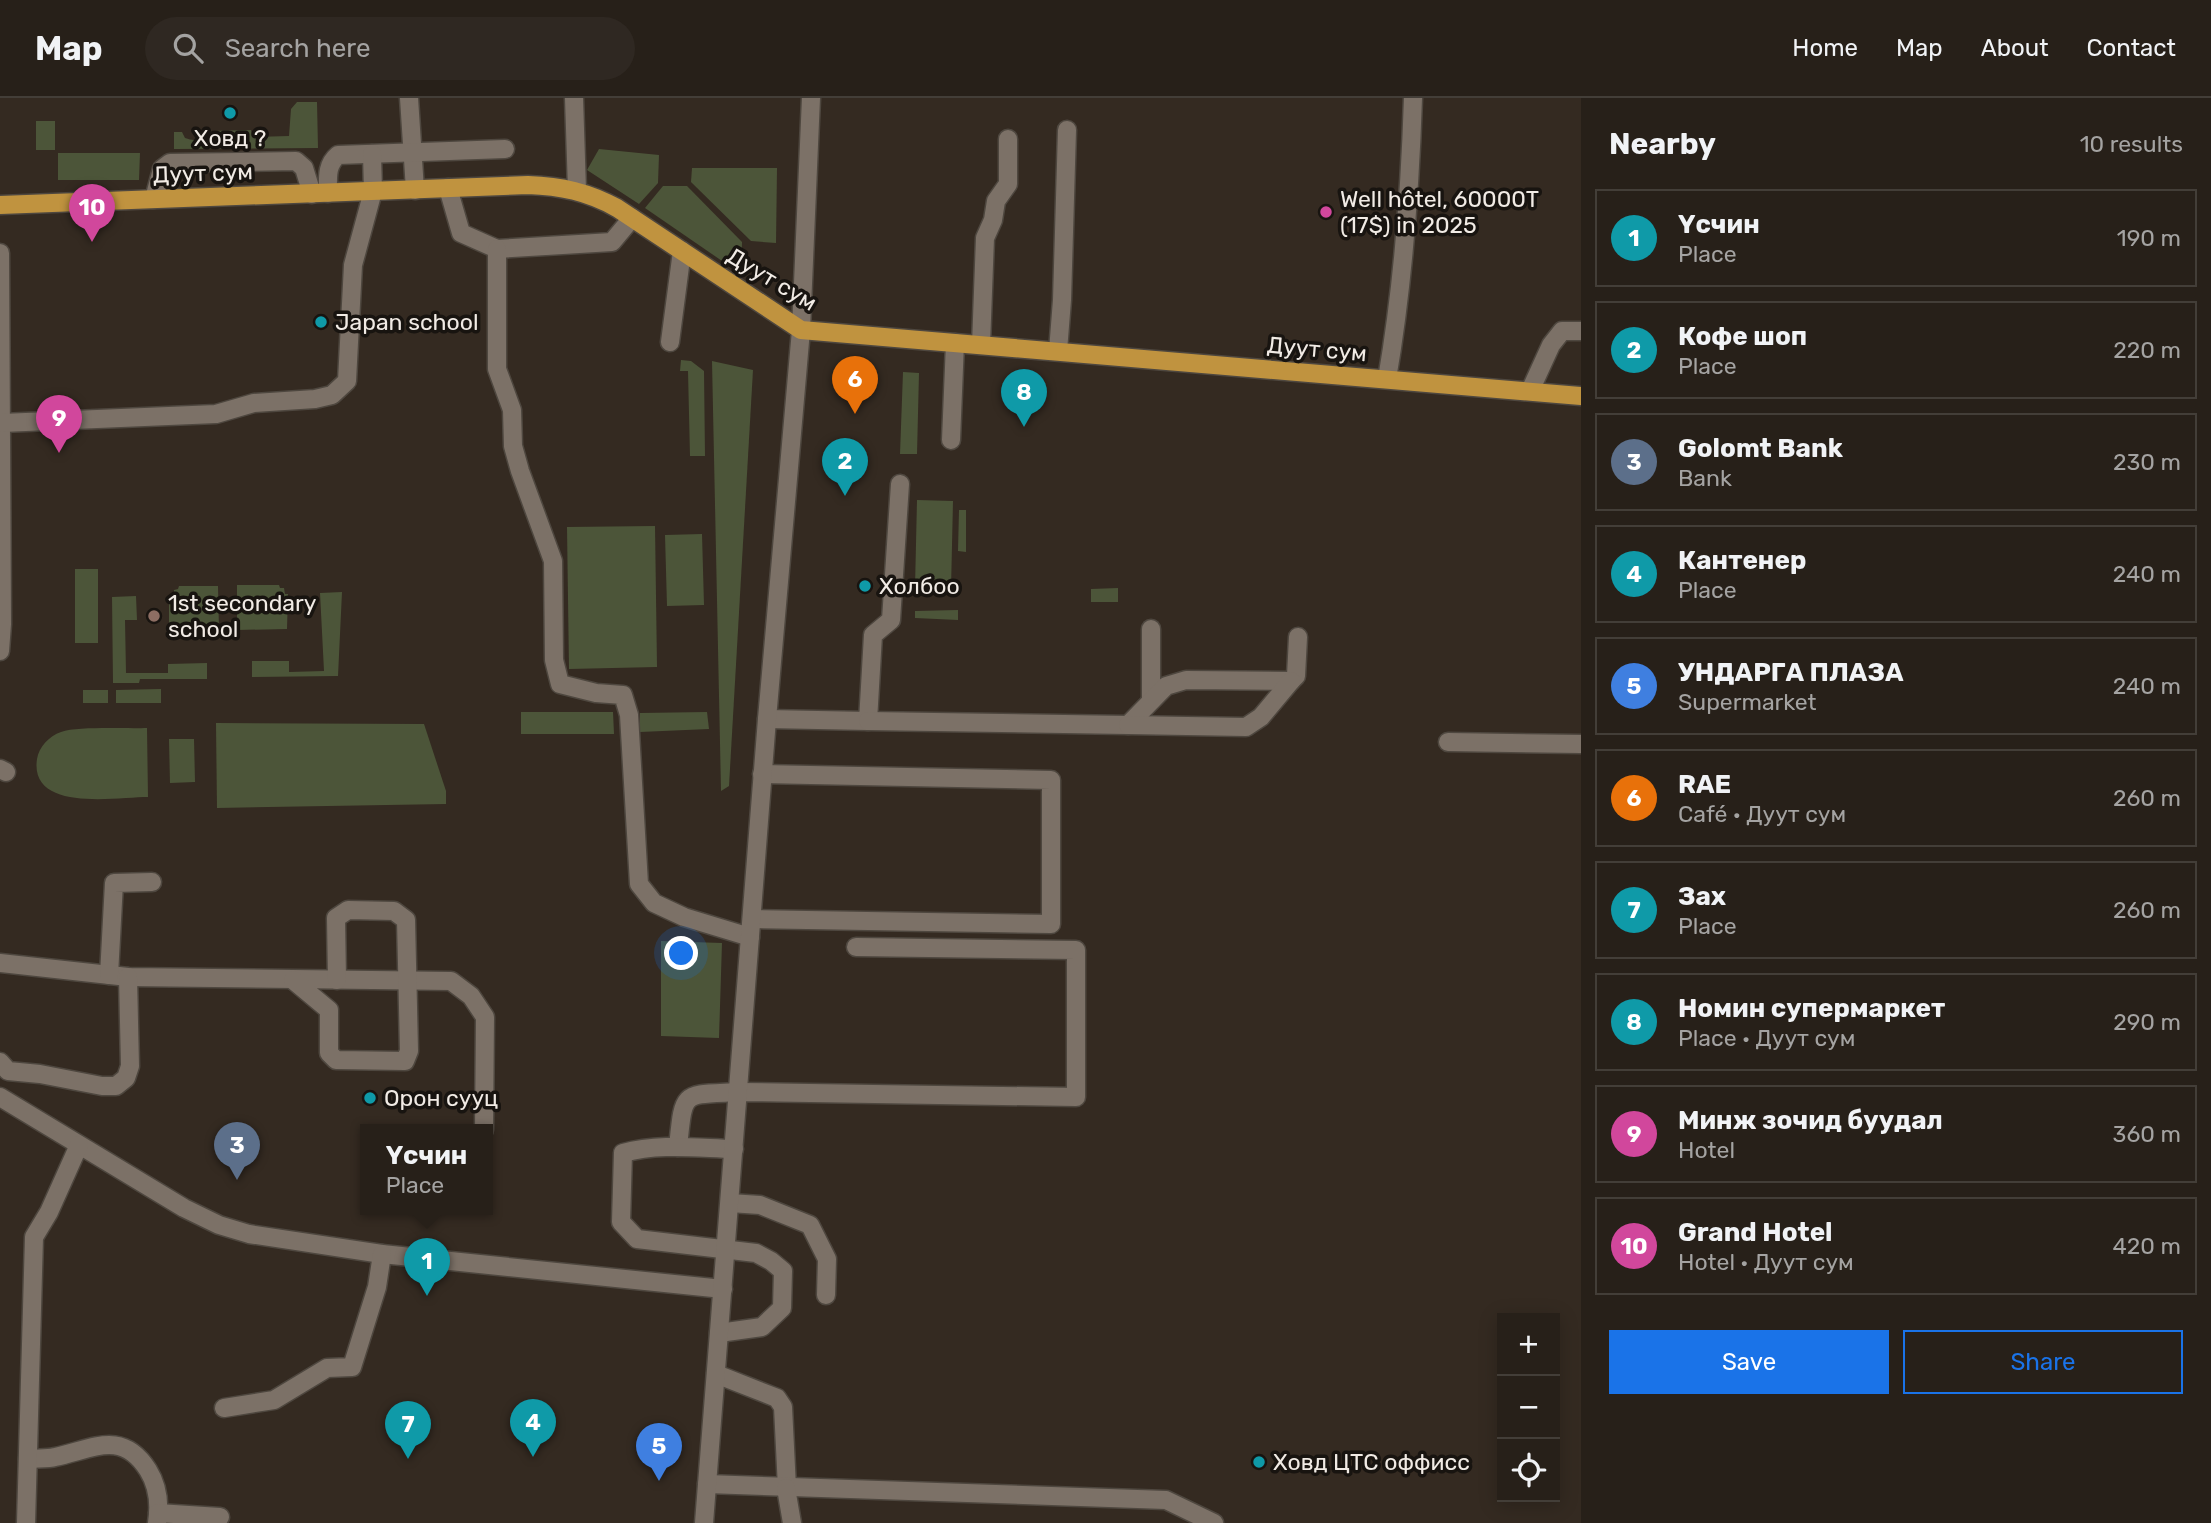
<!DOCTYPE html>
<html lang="en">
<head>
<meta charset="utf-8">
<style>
	body { margin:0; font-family:Rubik,sans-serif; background:#2f2822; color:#f1f3f6 }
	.controls { position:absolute; right:21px; bottom:21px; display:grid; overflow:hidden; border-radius:0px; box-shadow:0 4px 18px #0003 }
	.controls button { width:63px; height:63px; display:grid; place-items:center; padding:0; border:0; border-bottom:2px solid #433e38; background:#272019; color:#f1f3f6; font:35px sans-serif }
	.you { position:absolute; left:682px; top:856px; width:24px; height:24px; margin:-18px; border:5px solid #fff; border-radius:50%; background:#1a73e8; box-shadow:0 0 0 10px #1a73e833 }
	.badge { display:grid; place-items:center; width:46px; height:46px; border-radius:50%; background:#1a73e8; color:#fff; font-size:23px; font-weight:700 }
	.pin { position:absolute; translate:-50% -58px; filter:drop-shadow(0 2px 4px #0008) }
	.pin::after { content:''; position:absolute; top:37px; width:24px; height:21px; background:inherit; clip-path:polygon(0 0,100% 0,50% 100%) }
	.popup { position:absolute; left:360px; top:1026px; width:133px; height:91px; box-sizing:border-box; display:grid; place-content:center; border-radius:0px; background:#272019; filter:drop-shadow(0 2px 5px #0005); font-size:23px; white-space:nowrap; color:#a4a3a2 }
	.popup b { font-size:26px; color:#f1f3f6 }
	.popup::after { content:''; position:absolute; left:50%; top:100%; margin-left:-14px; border:14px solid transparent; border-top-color:#272019 }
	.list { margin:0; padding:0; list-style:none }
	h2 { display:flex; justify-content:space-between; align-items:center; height:91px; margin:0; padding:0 28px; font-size:30px }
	h2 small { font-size:23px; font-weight:400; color:#a4a3a2 }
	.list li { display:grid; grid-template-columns:46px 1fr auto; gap:21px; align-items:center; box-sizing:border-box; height:98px; margin:0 14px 14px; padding:0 14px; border:2px solid #433e38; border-radius:0px }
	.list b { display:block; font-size:26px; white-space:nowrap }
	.list p { margin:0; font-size:23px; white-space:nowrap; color:#a4a3a2 }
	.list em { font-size:23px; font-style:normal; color:#a4a3a2 }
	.actions { display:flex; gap:14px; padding:21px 28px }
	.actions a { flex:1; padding:16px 0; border:2px solid #1a73e8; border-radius:0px; text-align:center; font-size:24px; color:#1a73e8 }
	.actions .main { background:#1a73e8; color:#fff }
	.icon { flex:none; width:38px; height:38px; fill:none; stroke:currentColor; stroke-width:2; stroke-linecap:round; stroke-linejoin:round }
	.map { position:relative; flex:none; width:1581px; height:1425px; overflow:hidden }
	header { display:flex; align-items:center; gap:42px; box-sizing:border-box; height:98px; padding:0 35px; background:#272019; border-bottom:2px solid #433e38 }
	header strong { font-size:33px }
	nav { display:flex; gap:38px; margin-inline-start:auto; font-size:24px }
	.search { width:490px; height:63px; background:#2f2822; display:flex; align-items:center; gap:18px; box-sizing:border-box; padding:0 24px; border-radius:38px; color:#a4a3a2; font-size:26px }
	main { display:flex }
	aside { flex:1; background:#272019 }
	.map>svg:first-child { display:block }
	.green { fill:#4c5539 }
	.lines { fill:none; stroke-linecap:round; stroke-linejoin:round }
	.minor-casing { stroke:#4e473f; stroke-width:21 }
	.major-casing { stroke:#4e473f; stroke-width:21 }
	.minor { stroke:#7c7167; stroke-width:18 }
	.major { stroke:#c0933f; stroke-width:18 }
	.culture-dot { fill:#0f9aa8; stroke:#181410; stroke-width:2.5 }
	.hotel-dot { fill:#d1479c; stroke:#181410; stroke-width:2.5 }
	.education-dot { fill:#8d6e63; stroke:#181410; stroke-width:2.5 }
	.labels { text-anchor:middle; stroke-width:7; stroke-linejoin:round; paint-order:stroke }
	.poi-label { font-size:23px; fill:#f1ebe5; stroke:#181410; text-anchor:start }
	.street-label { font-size:23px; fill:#f1ebe5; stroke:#181410 }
</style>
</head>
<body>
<header>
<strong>Map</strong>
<div class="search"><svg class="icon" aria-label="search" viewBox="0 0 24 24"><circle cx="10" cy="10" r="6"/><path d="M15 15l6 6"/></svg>Search here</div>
<nav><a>Home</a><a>Map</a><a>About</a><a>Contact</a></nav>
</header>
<main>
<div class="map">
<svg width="1581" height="1425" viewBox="0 0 1581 1425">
	<rect width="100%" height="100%" fill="#342a21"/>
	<g class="green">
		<path d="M297,4H317L318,50L174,51V34H182L185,40C196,44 201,42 208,33L251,32L252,39L289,38L291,11Z"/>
		<rect x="36" y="23" width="19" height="29"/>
		<path d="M599,51L659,57L658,85L639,106L587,72Z"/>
		<path d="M58,55H140L139,82H58Z"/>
		<path d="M692,70H777L776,145L751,143L691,84Z"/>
		<path d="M663,88H687L742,144L741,176L645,110Z"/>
		<path d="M681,262L691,263L704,273L705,358H690L688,273H680Z"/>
		<path d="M712,263L753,272L729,688L721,693Z"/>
		<path d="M903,274L919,275L917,356H900Z"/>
		<path d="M917,402L953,403L951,491L915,490Z"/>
		<path d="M959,412H966V454L958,453Z"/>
		<path d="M655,428L657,569L569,571L567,429Z"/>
		<path d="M702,436L704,507L667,508L665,437Z"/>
		<rect x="75" y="471" width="23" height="74"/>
		<path d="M237,487H279L280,490H284L285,496H288L287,531L237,532Z"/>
		<path d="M179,488H218L219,532L169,533V497H174V492L178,491Z"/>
		<path d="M1118,490V504H1091V491Z"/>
		<path d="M342,494L338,578L252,579V563H289V574L324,573L320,495Z"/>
		<path d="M136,498L137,522H125L126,575H168V566L207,565V581H140L139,585H113L112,499Z"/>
		<path d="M958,512V522L915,520V513Z"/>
		<path d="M161,591V605H116V592Z"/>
		<rect x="83" y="592" width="25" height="13"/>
		<path d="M521,614H613L614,636H521Z"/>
		<path d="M707,614L709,631L640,634V615Z"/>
		<path d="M216,625L424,626L446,693V706L217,710Z"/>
		<path d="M147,630L148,699C117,699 29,715 37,661C39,649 49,638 61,634C79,628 126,631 147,630Z"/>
		<path d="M169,641H194L195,684L170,685Z"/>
		<path d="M661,843L722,845L719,940L661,938Z"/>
	</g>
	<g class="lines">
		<defs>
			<g id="minor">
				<path d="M409,0L415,92"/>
				<path d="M574,0L577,92"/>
				<path d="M448,90L461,135L497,151L612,144L632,120"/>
				<path d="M328,95C328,80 326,67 338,57L505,51"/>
				<path d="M154,101L162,71L170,65L296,63L304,70L312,96"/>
				<path d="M497,151V271L512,312L513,348L520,373L553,463L554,562L560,586L596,595L623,597L629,617L639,786L654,805L684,819L750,839"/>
				<path d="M0,155L2,526L0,553"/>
				<path d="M670,244L682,153"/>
				<path d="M981,247L985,140L993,122L996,103L1008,86V41"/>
				<path d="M1058,253L1062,202L1067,32"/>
				<path d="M1387,281C1403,188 1410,95 1413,0"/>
				<path d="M1530,293L1551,247L1562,233H1581"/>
				<path d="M2,325L216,316L254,305L315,301L332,297L347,283L353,167L373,93L372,56"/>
				<path d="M951,342L955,245"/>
				<path d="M1151,601V531"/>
				<path d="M767,621L868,623L873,537L891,522L900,386"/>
				<path d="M868,623L1128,627L1166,588L1186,582L1291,583L1296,578L1298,539"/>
				<path d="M1128,627L1246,629L1261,619L1291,583"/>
				<path d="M1448,644L1581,646"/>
				<path d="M0,671L6,674"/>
				<path d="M752,821L1051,826V682L762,676"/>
				<path d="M0,865L128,879L451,883L471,898L485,919L484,1032"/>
				<path d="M109,877L114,785L152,784"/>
				<path d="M293,882L329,912V955L336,962L405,963L409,953L406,822L394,813L348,812L336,820L337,882"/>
				<path d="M0,964L8,973L40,976L102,988H116L126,980L130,968L128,879"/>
				<path d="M0,999L184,1110L219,1127L249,1136L382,1156L723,1191"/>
				<path d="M678,1049C684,991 681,997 739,994L1076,999V852L856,849"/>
				<path d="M730,1105L760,1107L810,1127L827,1161L826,1197"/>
				<path d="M719,1235L762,1229L782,1210L783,1173L771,1163L756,1155L637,1141L621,1124L623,1055C659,1045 696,1050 734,1051"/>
				<path d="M716,1276L777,1300L783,1309L787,1390"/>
				<path d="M224,1310L274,1302L327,1270L352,1269L377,1189L382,1156"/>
				<path d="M28,1361C37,1360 47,1361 55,1359C93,1351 122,1331 148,1372C158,1388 160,1406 157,1425"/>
				<path d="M707,1386L1166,1402L1214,1425"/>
				<path d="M786,1390L792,1425"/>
				<path d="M158,1415L220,1419"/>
				<path d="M26,1425L34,1139L49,1114L79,1047"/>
				<path d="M704,1425L767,621L801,232L811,0"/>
			</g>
			<path id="major" d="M0,107L528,87C561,88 588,94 617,110L801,232L1581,298"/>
		</defs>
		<use href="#minor" class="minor-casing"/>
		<use href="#major" class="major-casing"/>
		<use href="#minor" class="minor"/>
		<use href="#major" class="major"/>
	</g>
	<g class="culture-dot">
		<circle cx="230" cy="15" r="7"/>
		<circle cx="321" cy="224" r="7"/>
		<circle cx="865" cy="488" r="7"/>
		<circle cx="370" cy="1000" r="7"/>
		<circle cx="1259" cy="1364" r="7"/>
	</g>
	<circle class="hotel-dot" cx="1326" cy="114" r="7"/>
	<circle class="education-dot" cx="154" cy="518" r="7"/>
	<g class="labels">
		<g class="poi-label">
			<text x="230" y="48" text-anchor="middle">Ховд ?</text>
			<text x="1340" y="109">Well hôtel, 60000T<tspan x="1340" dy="26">(17$) in 2025</tspan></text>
			<text x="335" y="232">Japan school</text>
			<text x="879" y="496">Холбоо</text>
			<text x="168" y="513">1st secondary<tspan x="168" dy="26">school</tspan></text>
			<text x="384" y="1008">Орон сууц</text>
			<text x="1273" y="1372">Ховд ЦТС оффисс</text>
		</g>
		<g class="street-label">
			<text transform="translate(203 75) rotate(-2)" y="8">Дуут сум</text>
			<text transform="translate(772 181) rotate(31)" y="8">Дуут сум</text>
			<text transform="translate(1317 251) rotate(5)" y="8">Дуут сум</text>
		</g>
	</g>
</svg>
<div class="controls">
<button>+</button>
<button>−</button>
<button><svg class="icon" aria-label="locate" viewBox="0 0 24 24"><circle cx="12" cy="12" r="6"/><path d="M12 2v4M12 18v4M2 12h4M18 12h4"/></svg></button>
</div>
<div class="you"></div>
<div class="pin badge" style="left:427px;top:1198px;background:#0f9aa8">1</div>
<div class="popup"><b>Үсчин</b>Place</div>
<div class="pin badge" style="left:845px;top:398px;background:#0f9aa8">2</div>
<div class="pin badge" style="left:237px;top:1082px;background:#5c6f8a">3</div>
<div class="pin badge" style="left:533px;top:1359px;background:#0f9aa8">4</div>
<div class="pin badge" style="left:659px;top:1383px;background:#3f7fe0">5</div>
<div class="pin badge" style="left:855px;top:316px;background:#e8710a">6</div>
<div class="pin badge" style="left:408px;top:1361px;background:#0f9aa8">7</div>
<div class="pin badge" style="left:1024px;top:329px;background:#0f9aa8">8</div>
<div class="pin badge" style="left:59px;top:355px;background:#d1479c">9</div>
<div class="pin badge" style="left:92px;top:144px;background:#d1479c">10</div>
</div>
<aside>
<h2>Nearby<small>10 results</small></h2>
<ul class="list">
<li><span class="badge" style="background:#0f9aa8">1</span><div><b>Үсчин</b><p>Place</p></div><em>190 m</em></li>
<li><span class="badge" style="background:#0f9aa8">2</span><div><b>Кофе шоп</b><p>Place</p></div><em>220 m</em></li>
<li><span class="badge" style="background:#5c6f8a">3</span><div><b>Golomt Bank</b><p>Bank</p></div><em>230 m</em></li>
<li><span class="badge" style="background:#0f9aa8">4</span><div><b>Кантенер</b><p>Place</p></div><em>240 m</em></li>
<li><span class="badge" style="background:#3f7fe0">5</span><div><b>УНДАРГА ПЛАЗА</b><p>Supermarket</p></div><em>240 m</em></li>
<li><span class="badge" style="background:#e8710a">6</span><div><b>RAE</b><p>Café · Дуут сум</p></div><em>260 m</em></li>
<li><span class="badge" style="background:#0f9aa8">7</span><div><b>Зах</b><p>Place</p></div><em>260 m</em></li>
<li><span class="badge" style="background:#0f9aa8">8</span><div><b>Номин супермаркет</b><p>Place · Дуут сум</p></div><em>290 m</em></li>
<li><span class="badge" style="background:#d1479c">9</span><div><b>Минж зочид буудал</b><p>Hotel</p></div><em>360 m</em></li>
<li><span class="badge" style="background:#d1479c">10</span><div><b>Grand Hotel</b><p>Hotel · Дуут сум</p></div><em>420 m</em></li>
</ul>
<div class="actions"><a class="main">Save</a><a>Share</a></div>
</aside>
</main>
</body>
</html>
